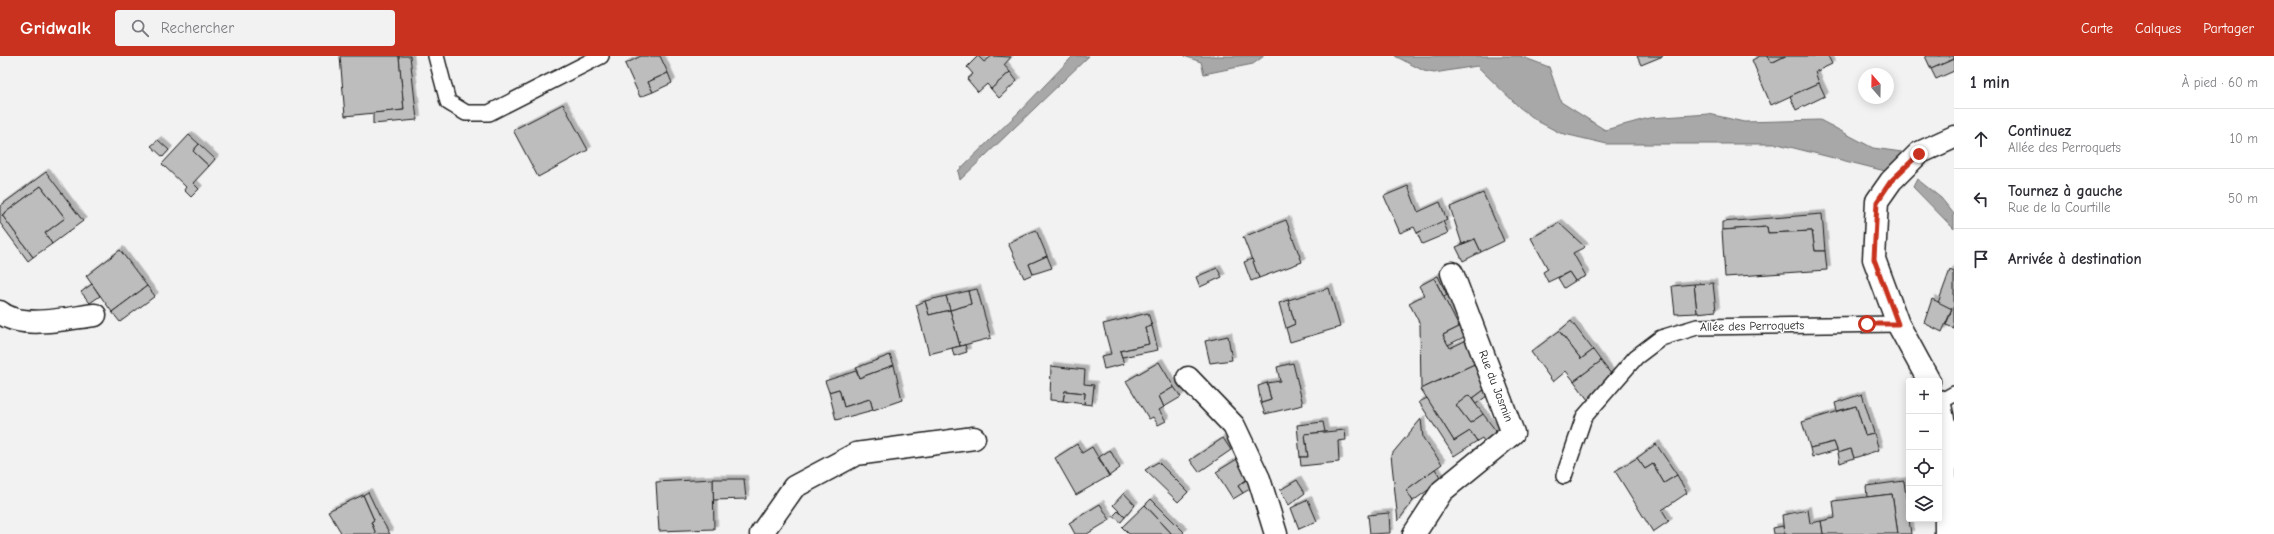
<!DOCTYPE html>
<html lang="fr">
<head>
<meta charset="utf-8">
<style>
	body { margin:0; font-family:"Comic Neue",sans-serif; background:#f2f2f3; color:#2b2b33 }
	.controls { position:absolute; right:12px; bottom:12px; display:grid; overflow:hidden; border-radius:4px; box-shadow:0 2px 10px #0003 }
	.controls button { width:36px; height:36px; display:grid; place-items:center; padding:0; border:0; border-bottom:1px solid #e1e1e2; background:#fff; color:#2b2b33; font:20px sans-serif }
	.compass { position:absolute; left:1858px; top:12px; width:36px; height:36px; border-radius:50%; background:#fff; box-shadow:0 2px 10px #0003; rotate:340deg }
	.stop { position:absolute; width:12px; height:12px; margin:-9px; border:3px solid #c8321e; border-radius:50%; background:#fff }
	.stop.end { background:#c8321e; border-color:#fff; box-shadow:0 1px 4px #0008 }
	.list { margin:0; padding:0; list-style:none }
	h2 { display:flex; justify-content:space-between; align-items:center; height:52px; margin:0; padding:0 16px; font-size:17px }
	h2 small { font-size:13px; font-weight:400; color:#7c7c81 }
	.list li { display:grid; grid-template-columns:26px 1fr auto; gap:12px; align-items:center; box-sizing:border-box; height:60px; padding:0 16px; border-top:1px solid #e1e1e2 }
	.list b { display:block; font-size:15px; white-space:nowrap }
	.list p { margin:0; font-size:13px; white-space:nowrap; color:#7c7c81 }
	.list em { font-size:13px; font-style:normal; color:#7c7c81 }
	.icon { flex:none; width:22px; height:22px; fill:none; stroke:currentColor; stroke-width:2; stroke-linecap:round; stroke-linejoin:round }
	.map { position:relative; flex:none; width:1954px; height:478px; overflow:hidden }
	header { display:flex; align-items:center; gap:24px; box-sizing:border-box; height:56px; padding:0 20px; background:#c8321e; color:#fff }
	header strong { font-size:19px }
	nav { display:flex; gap:22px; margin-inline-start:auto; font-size:14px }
	.search { width:280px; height:36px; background:#f2f2f3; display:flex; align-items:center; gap:10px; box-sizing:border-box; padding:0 14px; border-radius:4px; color:#7c7c81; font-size:15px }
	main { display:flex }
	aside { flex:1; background:#fff }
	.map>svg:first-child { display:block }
	.water { fill:#a8a8a8; stroke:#707070 }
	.building { fill:#bdbdbd; stroke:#1c1c1c; filter:url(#shadow) }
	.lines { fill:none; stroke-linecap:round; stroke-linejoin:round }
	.service-casing { stroke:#1c1c1c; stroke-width:18 }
	.minor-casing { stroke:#1c1c1c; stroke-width:25 }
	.service { stroke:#fff; stroke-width:15 }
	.minor { stroke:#fff; stroke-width:22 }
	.route { stroke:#c8321e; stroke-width:5 }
	.labels { text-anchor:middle; stroke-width:3; stroke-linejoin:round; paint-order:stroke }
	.street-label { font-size:12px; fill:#1c1c1c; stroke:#fff }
</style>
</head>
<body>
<header>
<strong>Gridwalk</strong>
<div class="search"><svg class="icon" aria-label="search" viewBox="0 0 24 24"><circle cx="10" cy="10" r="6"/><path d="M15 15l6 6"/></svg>Rechercher</div>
<nav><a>Carte</a><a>Calques</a><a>Partager</a></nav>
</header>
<main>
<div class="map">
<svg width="1954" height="478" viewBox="0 0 1954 478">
	<defs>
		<filter id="shadow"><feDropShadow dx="3.5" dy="-3.5" stdDeviation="0" flood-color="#0004"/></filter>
	</defs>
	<rect width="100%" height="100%" fill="#f2f2f2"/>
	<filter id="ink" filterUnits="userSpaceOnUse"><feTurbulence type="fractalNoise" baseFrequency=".025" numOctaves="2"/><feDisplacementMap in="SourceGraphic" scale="8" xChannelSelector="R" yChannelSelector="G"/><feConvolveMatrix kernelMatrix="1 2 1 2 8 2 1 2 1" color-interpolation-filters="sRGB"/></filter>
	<g filter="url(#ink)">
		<g class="water">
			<path d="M1073,0H1089L960,124L958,115L1019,56Z"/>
			<path d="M1184,0H1264L1253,8L1204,18L1201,6Z"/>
			<path d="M1395,0H1520L1549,11L1561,46L1605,74L1649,62L1709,58L1744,66L1820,64L1873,92L1902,96L1893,117L1778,88H1607L1560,77L1539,66L1519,51L1477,10L1434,17L1424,15Z"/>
			<path d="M1917,123L1941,142L1954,158V173L1913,131Z"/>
		</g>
		<g class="building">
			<path d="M340,0H399L404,54L345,60Z"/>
			<path d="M399,0H410L417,64L373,68V57L404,54Z"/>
			<path d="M641,0H660L668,17L648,26L653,36L640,41L625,8Z"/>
			<path d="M978,0L984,6L992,0L1011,1L1004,9L1010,16L991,33L987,28L978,36L967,23L973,18L967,11Z"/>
			<path d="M1637,0H1663L1641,9Z"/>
			<path d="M1760,0H1768L1771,7L1785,0H1828L1832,8L1815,16L1819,27L1771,49L1752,4Z"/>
			<path d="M1768,0H1785L1771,7Z"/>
			<path d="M1925,0H1954V3L1931,13Z"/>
			<path d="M1954,3V15L1936,23L1931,13Z"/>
			<path d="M1010,16L1017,25L999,42L991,33Z"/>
			<path d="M668,17L672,27L653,36L648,26Z"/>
			<path d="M1819,27L1825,40L1796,54L1790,40Z"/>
			<path d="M563,48L588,94L538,121L513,74Z"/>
			<path d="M189,79L199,88L193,95L209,110L193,127L199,133L191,141L184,134L186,131L162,108Z"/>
			<path d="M158,84L169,94L163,101L151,90Z"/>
			<path d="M199,88L215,103L209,110L193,95Z"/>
			<path d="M46,116L83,165L52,188L45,177L65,162L41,130L2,159L33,201L28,205L0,167V150Z"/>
			<path d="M41,130L65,162L45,177L52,188L33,201L2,159Z"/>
			<path d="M1408,130L1418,156L1440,146L1447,164L1417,177L1414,171L1400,177L1384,140Z"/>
			<path d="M1483,137L1504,185L1481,196L1475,183L1462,188L1450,151Z"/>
			<path d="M1822,158L1825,195H1815L1812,175L1768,177L1767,171L1722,174V166Z"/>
			<path d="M1286,164L1302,206L1259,222L1243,181Z"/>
			<path d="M1443,165L1448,177L1422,188L1417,177Z"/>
			<path d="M1559,167L1585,191L1573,197L1586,220L1575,225L1569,216L1548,226L1543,216L1548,213L1531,182Z"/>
			<path d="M1767,171L1768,177L1812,175L1815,195H1825L1827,214L1725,221L1722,174Z"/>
			<path d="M1036,174L1047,200L1029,208L1033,218L1024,222L1008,187Z"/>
			<path d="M1475,183L1481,196L1463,205L1456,191Z"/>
			<path d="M120,194L147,230L112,256L86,220Z"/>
			<path d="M1047,200L1052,212L1033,218L1029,208Z"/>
			<path d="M1252,203L1259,222L1251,225L1244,206Z"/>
			<path d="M1217,212L1222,221L1200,231L1196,221Z"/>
			<path d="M1950,214L1954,216V272L1946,269L1952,253L1938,247Z"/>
			<path d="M1569,216L1575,225L1564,232L1558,222Z"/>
			<path d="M1438,220L1447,239L1444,241L1434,222Z"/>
			<path d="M1434,222L1459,271L1443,279L1450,292L1469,283L1481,305L1421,333L1420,268L1409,247L1424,239L1419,230Z"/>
			<path d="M1713,227L1716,255L1697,257L1694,228Z"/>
			<path d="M92,228L100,240L90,247L81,236Z"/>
			<path d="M1694,228L1697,257L1675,258L1672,230Z"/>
			<path d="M147,230L155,240L120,266L112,256Z"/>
			<path d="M1329,232L1340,271L1290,286L1286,272L1295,268L1288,244Z"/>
			<path d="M977,233L991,282L960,290L950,254L971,248L968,235Z"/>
			<path d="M968,235L971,248L950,254L946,240Z"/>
			<path d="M946,240L950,254L929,259L925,245Z"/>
			<path d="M1932,243L1952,253L1942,276L1924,267Z"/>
			<path d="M1288,244L1295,268L1286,272L1279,247Z"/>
			<path d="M925,245L929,259L950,254L960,290L929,298L916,249Z"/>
			<path d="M1148,257L1152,270L1145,272L1149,288L1120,295L1124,308L1104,313L1101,300L1111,298L1103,268Z"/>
			<path d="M1571,265L1593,294L1581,303L1559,275Z"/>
			<path d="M1463,269L1468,279L1448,289L1443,279Z"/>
			<path d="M1152,270L1158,294L1122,301L1120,295L1149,288L1145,272Z"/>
			<path d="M1559,275L1581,303L1593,294L1601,305L1574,325L1566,315L1553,326L1531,296Z"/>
			<path d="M1228,280L1232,304L1210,307L1205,285Z"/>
			<path d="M965,289L967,296L954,300L952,292Z"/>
			<path d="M890,299L894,309L859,322L856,312Z"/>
			<path d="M1481,305L1488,331L1472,343L1469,339L1456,349L1470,367L1483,358L1499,379L1486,388L1482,382L1477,385L1470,375L1454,385L1421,333Z"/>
			<path d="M1601,305L1615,323L1588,344L1574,325Z"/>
			<path d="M1159,306L1174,331L1159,340L1164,351L1159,354L1166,365L1158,369L1153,361L1149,363L1126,325Z"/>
			<path d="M1293,307L1303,349L1265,358L1261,347L1271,344L1267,327L1280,325L1277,311Z"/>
			<path d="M894,309L902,344L873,354L870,343L844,351L839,333L829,336L825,325L856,315L859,322Z"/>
			<path d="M1051,310L1085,314L1084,328L1094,329L1092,349L1084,348L1085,337L1065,335L1063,345L1050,344Z"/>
			<path d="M1267,327L1271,344L1261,347L1258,330Z"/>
			<path d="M1174,331L1181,341L1164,351L1159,340Z"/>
			<path d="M1488,331L1495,334L1476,348L1472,343Z"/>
			<path d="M839,333L844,351L870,343L873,354L836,364L829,336Z"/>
			<path d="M1065,335L1085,337L1084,348L1063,345Z"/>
			<path d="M1862,338L1874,377L1865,379L1856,350L1837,355L1835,347Z"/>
			<path d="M1469,339L1483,358L1470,367L1456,349Z"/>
			<path d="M1427,342L1454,385L1470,375L1477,385L1454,400L1419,346Z"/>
			<path d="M1856,350L1865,379L1874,377L1879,394L1854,402L1851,393L1838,397L1834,386L1810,392L1802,366Z"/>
			<path d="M1421,363L1423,382L1442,408L1406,434L1413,445L1398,465L1391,399Z"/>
			<path d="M1323,366L1325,376L1305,378L1308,401H1300L1297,369Z"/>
			<path d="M1345,374L1346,384L1338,385L1339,406L1301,410L1300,401H1308L1305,378Z"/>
			<path d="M1223,382L1231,394L1199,416L1190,404Z"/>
			<path d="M1834,386L1837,394L1812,401L1810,392Z"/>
			<path d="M1077,388L1082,397L1092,391L1109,420L1076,439L1055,402Z"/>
			<path d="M1656,388L1677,419L1664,427L1653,408L1645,413L1637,402Z"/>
			<path d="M1851,393L1854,402L1840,407L1838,397Z"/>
			<path d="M1110,394L1120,412L1109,420L1099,401Z"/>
			<path d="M1637,402L1645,413L1653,408L1664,427L1677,419L1687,437L1662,454L1669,465L1653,476L1615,415Z"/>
			<path d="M1237,403L1249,422L1238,430L1243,437L1233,443L1216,416Z"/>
			<path d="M1158,406L1188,436L1178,446L1145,414Z"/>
			<path d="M1435,413L1442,424L1413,445L1406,434Z"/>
			<path d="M1249,422L1255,430L1243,437L1238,430Z"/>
			<path d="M713,423H744L746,443L713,444Z"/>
			<path d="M713,423L714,473L659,475L656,426Z"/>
			<path d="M1297,424L1305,437L1289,449L1280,434Z"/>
			<path d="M1904,425L1911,478H1898L1892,438L1867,441L1866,430Z"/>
			<path d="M368,436L380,461L390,478H376L371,466L374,464L363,439Z"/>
			<path d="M1124,437L1135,449L1125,461L1113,449Z"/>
			<path d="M1892,438L1898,478H1823L1821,465L1835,462L1833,445Z"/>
			<path d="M363,439L374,464L371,466L376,478H342L328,455Z"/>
			<path d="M1151,443L1184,476L1182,478H1172L1145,449Z"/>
			<path d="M1308,444L1317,465L1299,473L1291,452Z"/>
			<path d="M1100,448L1110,464L1087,478H1075L1069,467Z"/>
			<path d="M1145,449L1172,478H1129L1122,471Z"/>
			<path d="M1808,454L1810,467L1821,465L1823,478H1784L1782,459Z"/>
			<path d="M1118,455L1125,461L1121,466L1113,460Z"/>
			<path d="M1389,457L1390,477L1370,478L1368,459Z"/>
			<path d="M1783,470L1784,478H1774L1773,472Z"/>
		</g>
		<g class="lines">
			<defs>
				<g id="service">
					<path d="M436,0L448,46L466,57H489L601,0"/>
					<path d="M1940,346L1954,338"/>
					<path d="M1564,420L1584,361L1636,301L1661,282L1697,271L1898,268"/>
				</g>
				<g id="minor">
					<path d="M0,256C21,274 69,262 95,259"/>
					<path d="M1188,322L1234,370L1259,423L1276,478"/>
					<path d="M1929,325L1898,268L1874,203L1877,145L1891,125L1919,97L1954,81"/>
					<path d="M1939,345L1945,372L1946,478"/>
					<path d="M761,478L794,431L856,398L974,382"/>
					<path d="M1414,478L1442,435L1513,377L1452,217"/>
				</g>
			</defs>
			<use href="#service" class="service-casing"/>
			<use href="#minor" class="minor-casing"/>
			<use href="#service" class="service"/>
			<use href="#minor" class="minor"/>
		</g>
	</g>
	<g class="lines" filter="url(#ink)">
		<path class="route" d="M1867,268H1898L1874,203L1877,146L1891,125L1919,98"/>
	</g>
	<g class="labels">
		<g class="street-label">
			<text transform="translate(1752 270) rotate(-1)" y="4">Allée des Perroquets</text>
			<text transform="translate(1496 330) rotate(69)" y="4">Rue du Jasmin</text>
		</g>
	</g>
</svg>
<div class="controls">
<button>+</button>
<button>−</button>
<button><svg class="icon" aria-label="locate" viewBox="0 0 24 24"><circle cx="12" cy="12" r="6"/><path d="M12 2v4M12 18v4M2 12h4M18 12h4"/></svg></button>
<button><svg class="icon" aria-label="layers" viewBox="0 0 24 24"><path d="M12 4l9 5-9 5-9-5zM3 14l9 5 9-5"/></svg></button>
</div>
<svg class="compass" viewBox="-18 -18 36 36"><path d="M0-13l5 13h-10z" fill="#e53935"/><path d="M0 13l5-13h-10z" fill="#7c7c81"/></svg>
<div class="stop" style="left:1867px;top:268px"></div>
<div class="stop end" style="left:1919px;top:98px"></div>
</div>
<aside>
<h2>1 min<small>À pied · 60 m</small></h2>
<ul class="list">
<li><svg class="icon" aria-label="ahead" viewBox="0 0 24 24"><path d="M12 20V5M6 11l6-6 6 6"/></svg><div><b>Continuez</b><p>Allée des Perroquets</p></div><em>10 m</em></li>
<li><svg class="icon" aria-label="left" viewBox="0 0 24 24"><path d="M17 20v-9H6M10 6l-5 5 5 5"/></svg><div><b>Tournez à gauche</b><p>Rue de la Courtille</p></div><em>50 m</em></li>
<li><svg class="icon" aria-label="arrive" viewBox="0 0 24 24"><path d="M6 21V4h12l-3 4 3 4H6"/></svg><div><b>Arrivée à destination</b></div></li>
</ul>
</aside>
</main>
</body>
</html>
